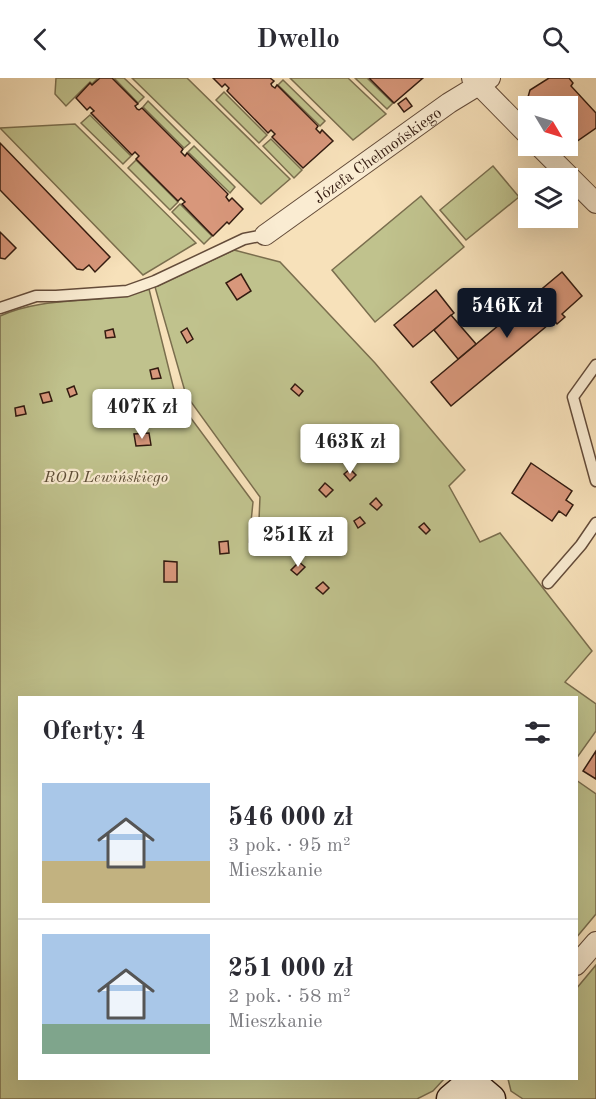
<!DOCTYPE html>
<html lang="pl">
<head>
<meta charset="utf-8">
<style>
  body { margin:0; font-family:"Old Standard TT",serif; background:#f2f2f3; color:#2b2b33; height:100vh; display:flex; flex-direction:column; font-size:22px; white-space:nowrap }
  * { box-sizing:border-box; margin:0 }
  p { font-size:20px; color:#7c7c81 }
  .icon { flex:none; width:33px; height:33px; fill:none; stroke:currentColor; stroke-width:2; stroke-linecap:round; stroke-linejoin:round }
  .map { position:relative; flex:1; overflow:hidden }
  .drawer { position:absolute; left:18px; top:618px; width:560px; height:384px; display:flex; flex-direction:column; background:#fff; border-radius:0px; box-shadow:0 6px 24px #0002 }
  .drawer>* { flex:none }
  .needle { width:39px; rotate:128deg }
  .tools { position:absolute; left:518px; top:18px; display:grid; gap:12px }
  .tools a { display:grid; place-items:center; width:60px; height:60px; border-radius:0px; background:#fff; box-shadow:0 6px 24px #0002; font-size:30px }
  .price { position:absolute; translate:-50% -51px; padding:0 14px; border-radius:6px; background:#fff; color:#222; font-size:20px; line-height:39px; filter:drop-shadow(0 2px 3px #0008) }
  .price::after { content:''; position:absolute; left:50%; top:36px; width:18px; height:14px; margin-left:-9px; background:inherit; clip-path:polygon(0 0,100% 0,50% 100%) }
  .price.selected { background:#111827; color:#fff }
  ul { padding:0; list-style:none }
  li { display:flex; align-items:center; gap:18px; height:150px; padding:0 24px }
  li+li { border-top:2px solid #e1e1e2 }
  li span { display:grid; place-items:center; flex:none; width:168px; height:120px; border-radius:0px; color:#555 }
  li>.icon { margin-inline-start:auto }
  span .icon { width:72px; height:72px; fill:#fffc; stroke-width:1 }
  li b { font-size:26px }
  h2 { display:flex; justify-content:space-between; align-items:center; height:72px; padding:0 24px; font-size:26px }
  header { display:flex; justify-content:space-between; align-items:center; height:78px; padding:0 24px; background:#fff; font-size:27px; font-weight:600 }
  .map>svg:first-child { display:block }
  .green { fill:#c0c28d; stroke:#7a6e4e; stroke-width:1.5 }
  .building { fill:#d8977b; stroke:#331b10; stroke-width:1.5 }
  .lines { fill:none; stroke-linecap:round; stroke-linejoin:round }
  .lane-casing { stroke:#644c3a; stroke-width:13 }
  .street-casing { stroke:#644c3a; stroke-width:22 }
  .secondary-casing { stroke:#331b10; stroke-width:31 }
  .lane { stroke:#faecd2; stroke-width:10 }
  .street { stroke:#faecd2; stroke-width:20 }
  .secondary { stroke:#faecd2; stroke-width:28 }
  .labels { text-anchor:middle; stroke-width:4.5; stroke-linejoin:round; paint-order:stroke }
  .street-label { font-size:16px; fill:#331b10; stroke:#faecd2 }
  .park-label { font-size:16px; font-style:italic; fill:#5d4d36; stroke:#faecd2 }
</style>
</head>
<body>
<header><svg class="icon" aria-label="back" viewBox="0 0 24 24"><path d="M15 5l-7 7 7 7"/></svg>Dwello<svg class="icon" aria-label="search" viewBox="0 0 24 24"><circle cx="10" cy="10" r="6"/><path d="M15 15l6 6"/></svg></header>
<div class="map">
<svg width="596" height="1021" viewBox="0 0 596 1021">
  <rect width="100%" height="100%" fill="#f7e1ba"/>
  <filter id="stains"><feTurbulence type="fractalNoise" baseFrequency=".00333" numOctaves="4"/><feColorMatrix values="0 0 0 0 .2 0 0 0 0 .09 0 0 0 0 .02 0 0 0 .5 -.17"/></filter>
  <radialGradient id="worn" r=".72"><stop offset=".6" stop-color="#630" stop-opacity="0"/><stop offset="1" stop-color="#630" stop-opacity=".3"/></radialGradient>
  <g class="green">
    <polygon points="56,0 98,0 92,6 90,4 66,28 55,16"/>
    <polygon points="114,0 124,0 144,19 138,25"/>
    <polygon points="132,0 187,0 290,101 261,126"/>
    <polygon points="290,0 348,0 386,36 353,62"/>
    <polygon points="355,0 367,0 393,25 387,31"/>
    <polygon points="283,2 325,43 320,48 278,7"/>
    <polygon points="224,14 267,57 259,65 216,22"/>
    <polygon points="148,23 190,65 184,70 143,29"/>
    <polygon points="90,37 131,78 123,86 81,45"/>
    <polygon points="75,46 196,165 143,197 0,50"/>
    <polygon points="271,61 302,92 294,100 263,68"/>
    <polygon points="194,68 235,109 230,115 188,74"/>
    <polygon points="136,82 178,124 170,132 128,90"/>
    <polygon points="493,88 519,119 466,162 440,132"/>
    <polygon points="421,118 464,169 375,244 332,192"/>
    <polygon points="180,126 212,158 204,166 172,134"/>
    <path d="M234,172l46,12 95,101 90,107 -16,16 31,56 20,-9 92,118 -27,31 31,22v27l-20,28v-61h-556v380l424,1 -11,12 -16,8h-417v-783c48,-22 101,-10 149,-27l27,109 77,104 -4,40 9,1 2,-46 -74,-102 -31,-108z"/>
    <polygon points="576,702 596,716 596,836 576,860"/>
    <polygon points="596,887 596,1021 523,1021 511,1013 508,1001 576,1000 576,911"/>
  </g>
  <g class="building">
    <polygon points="100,0 112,0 138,26 135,28 137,31 139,32 142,30 183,71 181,74 185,78 187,75 228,116 226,119 229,123 232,120 243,131 229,146 227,144 213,158 182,126 185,124 181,120 178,123 136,81 139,78 135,74 132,77 91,35 94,33 90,29 87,32 76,20 90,5 92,7"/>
    <polygon points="213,0 270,0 274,3 271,6 272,8 275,10 277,7 318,48 316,51 320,55 322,52 333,63 303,90 272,59 275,56 271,52 268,55 227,13 229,10 225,6 222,9"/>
    <polygon points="369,0 423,0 394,25"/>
    <polygon points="549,0 569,0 573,5 571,8 596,35 596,50 573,66 567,60 567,28 537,28 528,19 530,12"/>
    <polygon points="406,20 412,28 404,34 398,26"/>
    <polygon points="0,65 110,179 95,194 89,187 83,192 77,191 0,112"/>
    <polygon points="0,154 16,170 5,181 0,180"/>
    <polygon points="562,194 582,218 562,236 565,239 557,246 554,242 451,328 431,304"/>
    <polygon points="241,196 251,213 237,222 226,205"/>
    <polygon points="436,212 454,235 413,269 394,247"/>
    <polygon points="451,237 476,266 458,281 434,252"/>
    <polygon points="187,250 193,261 187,265 181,254"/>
    <polygon points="113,251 115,259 106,260 105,253"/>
    <polygon points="158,290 161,300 152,301 150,292"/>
    <polygon points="295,306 303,313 299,318 291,311"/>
    <polygon points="74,308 77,316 70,319 67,311"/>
    <polygon points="49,314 52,323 43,325 40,316"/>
    <polygon points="24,328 26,336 16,338 15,330"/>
    <polygon points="149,355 151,367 136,368 134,356"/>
    <polygon points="324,359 330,365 322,372 316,366"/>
    <polygon points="531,385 572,413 566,422 573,427 566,438 559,433 552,443 512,415"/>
    <polygon points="350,391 356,397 350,403 344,396"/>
    <polygon points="325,405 333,412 326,419 319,412"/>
    <polygon points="376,420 382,427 377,432 370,426"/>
    <polygon points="360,439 365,445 358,450 354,443"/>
    <polygon points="424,445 430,452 426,456 419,449"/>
    <polygon points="228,463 229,475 220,476 219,464"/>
    <polygon points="164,483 177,484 177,504 164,504"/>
    <polygon points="299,484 305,489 297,497 291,492"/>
    <polygon points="323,504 329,510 323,516 316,510"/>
    <polygon points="596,673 596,701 583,693"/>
  </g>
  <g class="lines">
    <g class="lane-casing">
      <g id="lane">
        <polyline points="0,230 36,218 56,218 127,213 155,203 244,161 265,157"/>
        <polyline points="596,287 573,319 596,403"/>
        <polyline points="548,505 581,467 596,445"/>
      </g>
    </g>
    <g class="street-casing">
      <g id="street">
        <polyline points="472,0 528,57"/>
        <polyline points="539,68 596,125"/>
        <path id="s1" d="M265,157l184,-132 41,-25"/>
        <polyline points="576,887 596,864"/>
      </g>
    </g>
    <g class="secondary-casing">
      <polyline id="secondary" points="451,1021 471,1004 491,1021"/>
    </g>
    <use href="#lane" class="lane"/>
    <use href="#street" class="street"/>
    <use href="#secondary" class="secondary"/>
  </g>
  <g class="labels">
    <g class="street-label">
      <text dy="6" stroke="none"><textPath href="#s1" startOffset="138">Józefa Chełmońskiego</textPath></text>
    </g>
    <g class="park-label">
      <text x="106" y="404">ROD Lewińskiego</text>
    </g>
  </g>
  <rect width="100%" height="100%" filter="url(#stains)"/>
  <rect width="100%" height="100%" fill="url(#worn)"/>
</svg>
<div class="tools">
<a><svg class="needle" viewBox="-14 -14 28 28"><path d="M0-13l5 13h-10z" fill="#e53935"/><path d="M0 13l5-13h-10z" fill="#7c7c81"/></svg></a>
<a><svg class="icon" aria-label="layers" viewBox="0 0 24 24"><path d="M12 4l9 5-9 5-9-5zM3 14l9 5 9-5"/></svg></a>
</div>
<b class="price selected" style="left:507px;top:261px">546K zł</b>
<b class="price" style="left:142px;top:362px">407K zł</b>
<b class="price" style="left:350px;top:397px">463K zł</b>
<b class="price" style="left:298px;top:490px">251K zł</b>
<section class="drawer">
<h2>Oferty: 4<svg class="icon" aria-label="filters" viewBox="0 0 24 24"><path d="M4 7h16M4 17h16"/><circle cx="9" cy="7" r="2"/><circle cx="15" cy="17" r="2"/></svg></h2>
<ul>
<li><span style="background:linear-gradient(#a9c7e8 65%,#c2b280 0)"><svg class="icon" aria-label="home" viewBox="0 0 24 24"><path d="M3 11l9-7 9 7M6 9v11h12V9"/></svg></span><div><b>546 000 zł</b><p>3 pok. · 95 m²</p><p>Mieszkanie</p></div></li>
<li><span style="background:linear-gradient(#a9c7e8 75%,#7fa58c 0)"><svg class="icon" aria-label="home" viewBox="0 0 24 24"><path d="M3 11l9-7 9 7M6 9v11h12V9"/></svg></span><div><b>251 000 zł</b><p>2 pok. · 58 m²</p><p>Mieszkanie</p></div></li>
</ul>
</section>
</div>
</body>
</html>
